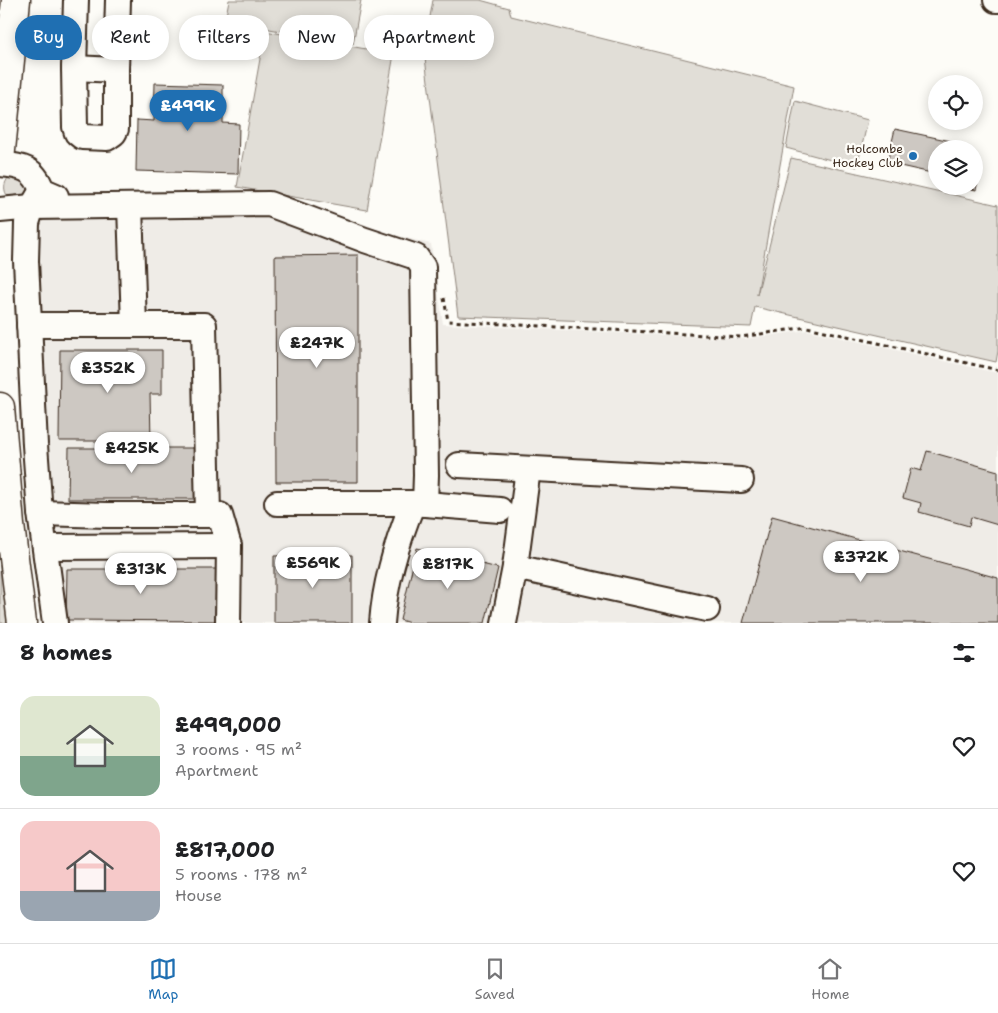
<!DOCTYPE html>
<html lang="en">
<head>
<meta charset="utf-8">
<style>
  body { margin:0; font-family:"Shantell Sans",sans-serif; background:#f6f6f6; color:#202124; height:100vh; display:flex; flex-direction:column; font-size:19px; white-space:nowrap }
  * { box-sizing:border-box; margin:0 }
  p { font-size:16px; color:#757577 }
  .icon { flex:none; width:28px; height:28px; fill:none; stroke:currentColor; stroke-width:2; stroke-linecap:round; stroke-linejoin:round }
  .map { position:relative; height:623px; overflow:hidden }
  .sheet { display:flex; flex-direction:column; background:#fff; flex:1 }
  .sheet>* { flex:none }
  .top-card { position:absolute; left:15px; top:15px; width:500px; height:45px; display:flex; gap:10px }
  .fabs { position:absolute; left:928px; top:75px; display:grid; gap:10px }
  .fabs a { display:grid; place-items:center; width:55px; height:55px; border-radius:50%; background:#fff; box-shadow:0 2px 12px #0003; font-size:25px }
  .price { position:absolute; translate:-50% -42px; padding:0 11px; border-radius:18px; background:#fff; color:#222; font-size:16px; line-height:32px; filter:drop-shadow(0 1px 2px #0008) }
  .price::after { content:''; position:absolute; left:50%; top:30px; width:15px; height:11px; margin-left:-8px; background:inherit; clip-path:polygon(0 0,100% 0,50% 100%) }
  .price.selected { background:#1f6fb2; color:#fff }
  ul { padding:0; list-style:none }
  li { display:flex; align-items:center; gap:15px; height:125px; padding:0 20px }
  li+li { border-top:1px solid #e0e0e0 }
  li span { display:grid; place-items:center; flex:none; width:140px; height:100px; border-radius:15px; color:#555 }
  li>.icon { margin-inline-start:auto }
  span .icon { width:60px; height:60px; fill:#fffc; stroke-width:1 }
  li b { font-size:21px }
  h2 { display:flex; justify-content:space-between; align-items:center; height:60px; padding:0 20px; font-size:21px }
  .pill { padding:0 18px; border-radius:22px; background:#fff; box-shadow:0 2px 12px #0003; font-size:18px; line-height:45px }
  .pill.selected { background:#1f6fb2; color:#fff }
  .dock { display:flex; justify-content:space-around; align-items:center; height:70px; border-top:1px solid #e0e0e0; background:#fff; font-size:14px; color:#757577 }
  .dock a { display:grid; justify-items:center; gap:2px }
  .dock .selected { color:#1f6fb2 }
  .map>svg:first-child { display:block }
  .built { fill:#efece7 }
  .green { fill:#e1ded7; stroke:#8e847a }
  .building { fill:#cdc8c2; stroke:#3b2a1e }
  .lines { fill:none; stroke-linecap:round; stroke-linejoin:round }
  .minor-casing { stroke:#3b2a1e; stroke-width:28 }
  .major-casing { stroke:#3b2a1e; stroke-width:31 }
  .path { stroke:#3b2a1e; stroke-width:3; stroke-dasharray:4 4; stroke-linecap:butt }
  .minor { stroke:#fdfcf7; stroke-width:24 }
  .major { stroke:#fdfcf7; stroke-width:28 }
  .poi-dot { fill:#1f6fb2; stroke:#fdfcf7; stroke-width:2 }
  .labels { text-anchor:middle; stroke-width:4.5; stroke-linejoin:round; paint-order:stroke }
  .poi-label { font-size:12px; fill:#3b2a1e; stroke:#fdfcf7; text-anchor:end }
</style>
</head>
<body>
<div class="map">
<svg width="998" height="623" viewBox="0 0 998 623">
  <rect width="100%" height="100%" fill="#fdfcf7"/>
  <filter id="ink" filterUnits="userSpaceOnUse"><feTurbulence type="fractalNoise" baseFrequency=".02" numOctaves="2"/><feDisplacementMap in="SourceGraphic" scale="10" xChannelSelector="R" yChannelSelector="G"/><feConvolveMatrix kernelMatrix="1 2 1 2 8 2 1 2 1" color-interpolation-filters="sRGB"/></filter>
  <g filter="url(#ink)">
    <polygon class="built" points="20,194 269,204 431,244 443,324 745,339 807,330 998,373 998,623 46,623"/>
    <g class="green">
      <polygon points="229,0 361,0 353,44 225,21"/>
      <polygon points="433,0 480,0 509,8 511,16 794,86 757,295 791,158 998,205 998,351 996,362 755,307 751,327 458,316 424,50"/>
      <polygon points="265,31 394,54 367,210 237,187"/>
      <polygon points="795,101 868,120 857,167 786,148"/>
      <path d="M11,175l17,1 2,21 -19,3c-8,-7 -9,-17 0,-25z"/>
      <polygon points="0,565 9,623 0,623"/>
    </g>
    <g class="building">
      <polygon points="155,83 223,85 223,123 239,124 238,174 136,171 137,120 154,121"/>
      <polygon points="895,129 951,141 949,149 936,149 936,174 887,163"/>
      <polygon points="974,176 979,177 976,190 958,186 974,186"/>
      <polygon points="358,255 358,482 276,482 275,256"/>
      <polygon points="60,350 162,350 162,394 150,394 151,441 59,441"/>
      <polygon points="69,448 195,448 196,499 68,499"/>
      <polygon points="927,451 998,471 998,525 971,517 969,526 919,512 921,503 903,498 911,468 921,471"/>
      <polygon points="772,516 998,578 998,623 743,623"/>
      <polygon points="417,548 498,568 485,623 410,623 400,620"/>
      <polygon points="352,555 352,623 274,623 274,556"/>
      <polygon points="67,569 216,569 215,621 66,620"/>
    </g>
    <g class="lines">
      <g class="minor-casing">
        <g id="minor">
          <polyline points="76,0 74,68 75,127 77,133 82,137 107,138 114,133 116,129 116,70 118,0"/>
          <polyline points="996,0 998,0"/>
          <polyline points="74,68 116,70"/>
          <path d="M0,164c22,2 34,4 42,26l14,6"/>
          <polyline points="130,206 134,325"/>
          <polyline points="0,210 32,207 269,204 365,240 416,257 423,267 426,475 425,504"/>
          <polyline points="29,325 204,325 208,515"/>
          <polyline points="459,465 741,480"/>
          <path d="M277,503h136c-16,39 -28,78 -31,120"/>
          <polyline points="413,503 500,510"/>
          <polyline points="40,513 35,445 26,261 27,223 32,207 42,190"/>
          <polyline points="46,547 229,546"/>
          <polyline points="515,567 707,609"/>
          <polyline points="55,623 40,513 107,515 220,515 229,546 228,623"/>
          <polyline points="504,623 515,567 528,469"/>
        </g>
      </g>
      <g class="major-casing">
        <g id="major">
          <polyline points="0,160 16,0"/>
          <polyline points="0,407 10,525 22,623"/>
        </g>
      </g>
      <polyline class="path" points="444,298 448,321 741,337 807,327 998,370"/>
      <use href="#minor" class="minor"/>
      <use href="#major" class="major"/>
    </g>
  </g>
  <circle class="poi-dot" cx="913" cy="156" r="5"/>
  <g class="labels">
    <g class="poi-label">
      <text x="903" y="153">Holcombe<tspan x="903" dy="14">Hockey Club</tspan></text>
    </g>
  </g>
</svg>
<div class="fabs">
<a><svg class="icon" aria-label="locate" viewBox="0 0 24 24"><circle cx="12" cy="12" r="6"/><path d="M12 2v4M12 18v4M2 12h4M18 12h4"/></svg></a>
<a><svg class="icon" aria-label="layers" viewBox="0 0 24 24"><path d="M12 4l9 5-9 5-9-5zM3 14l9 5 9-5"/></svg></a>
</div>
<b class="price selected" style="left:188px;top:132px">£499K</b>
<b class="price" style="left:317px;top:369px">£247K</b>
<b class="price" style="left:108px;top:394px">£352K</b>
<b class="price" style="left:132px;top:474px">£425K</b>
<b class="price" style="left:861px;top:583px">£372K</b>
<b class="price" style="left:313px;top:589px">£569K</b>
<b class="price" style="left:448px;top:590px">£817K</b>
<b class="price" style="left:141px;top:595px">£313K</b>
<div class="top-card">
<a class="pill selected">Buy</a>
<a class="pill">Rent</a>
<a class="pill">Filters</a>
<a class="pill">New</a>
<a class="pill">Apartment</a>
</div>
</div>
<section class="sheet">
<h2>8 homes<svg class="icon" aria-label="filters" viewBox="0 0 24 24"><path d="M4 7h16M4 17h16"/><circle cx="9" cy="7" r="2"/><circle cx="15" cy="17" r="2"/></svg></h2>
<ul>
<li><span style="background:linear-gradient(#dfe7d0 60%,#7fa58c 0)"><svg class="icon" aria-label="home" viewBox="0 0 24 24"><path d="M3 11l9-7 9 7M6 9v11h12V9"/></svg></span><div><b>£499,000</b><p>3 rooms · 95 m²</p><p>Apartment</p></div><svg class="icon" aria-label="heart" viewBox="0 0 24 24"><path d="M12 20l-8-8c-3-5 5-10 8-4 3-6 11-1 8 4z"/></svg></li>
<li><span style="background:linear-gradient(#f6c9c9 70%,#9aa5b1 0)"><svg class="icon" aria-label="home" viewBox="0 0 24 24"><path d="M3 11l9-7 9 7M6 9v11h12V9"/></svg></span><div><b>£817,000</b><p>5 rooms · 178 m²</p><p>House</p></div><svg class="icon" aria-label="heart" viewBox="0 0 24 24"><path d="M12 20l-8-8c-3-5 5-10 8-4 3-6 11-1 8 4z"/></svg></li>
</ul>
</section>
<nav class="dock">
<a class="selected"><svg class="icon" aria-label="map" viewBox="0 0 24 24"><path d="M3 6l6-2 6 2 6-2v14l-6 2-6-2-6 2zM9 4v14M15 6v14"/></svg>Map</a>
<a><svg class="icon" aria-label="saved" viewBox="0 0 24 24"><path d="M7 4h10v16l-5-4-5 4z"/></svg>Saved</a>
<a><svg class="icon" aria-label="home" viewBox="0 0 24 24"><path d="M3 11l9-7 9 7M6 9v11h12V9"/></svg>Home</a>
</nav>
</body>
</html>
